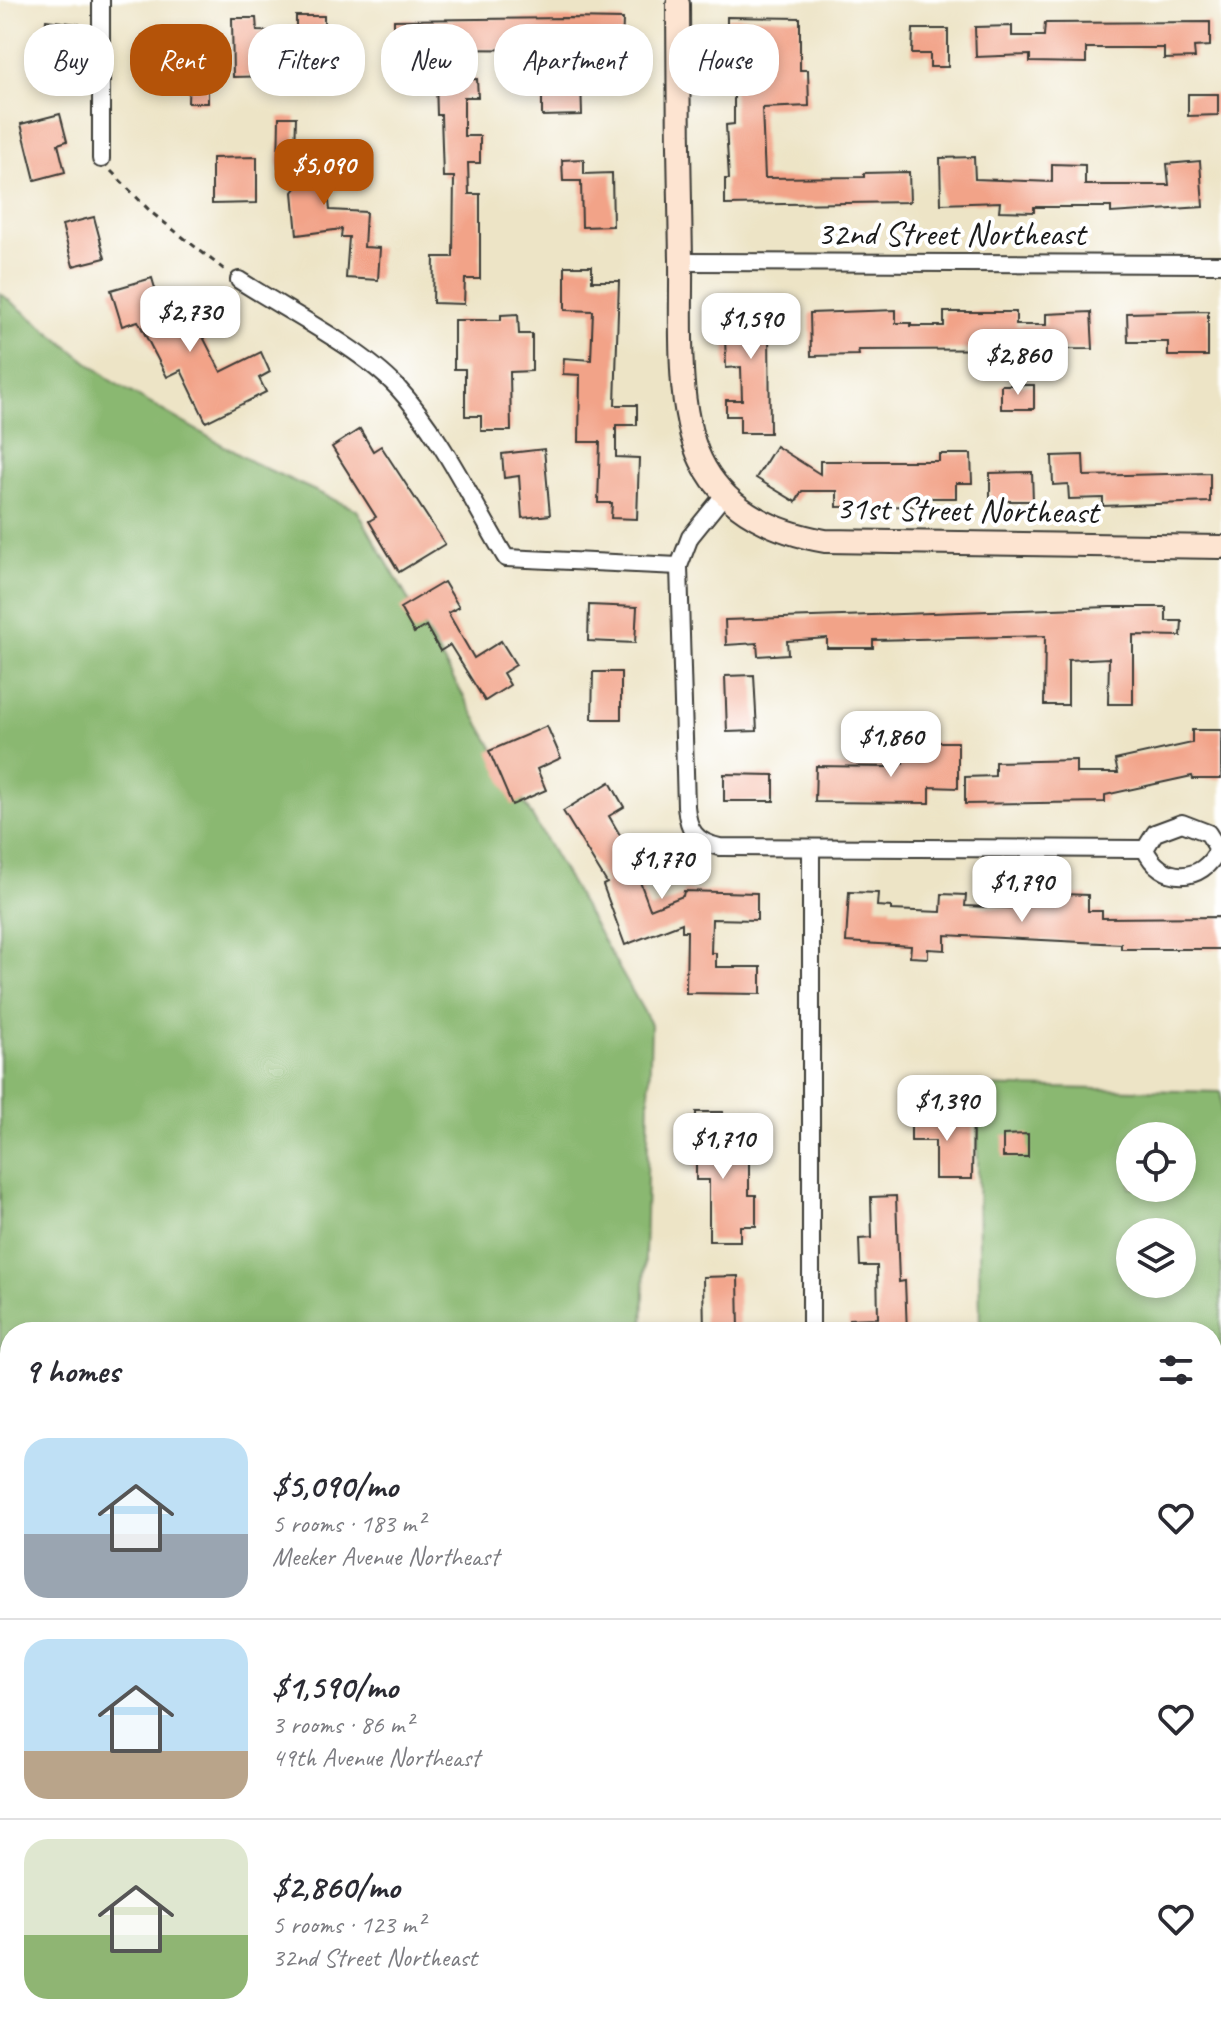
<!DOCTYPE html>
<html lang="en">
<head>
<meta charset="utf-8">
<style>
  body { margin:0; font-family:Caveat,sans-serif; background:#f7f7f7; color:#2b2b33; height:100vh; display:flex; flex-direction:column; font-size:30px; white-space:nowrap }
  * { box-sizing:border-box; margin:0 }
  p { font-size:26px; color:#7c7c81 }
  .icon { flex:none; width:44px; height:44px; fill:none; stroke:currentColor; stroke-width:2; stroke-linecap:round; stroke-linejoin:round }
  .map { position:relative; flex:1; overflow:hidden }
  .drawer { position:absolute; left:0px; top:1322px; width:1222px; height:714px; display:flex; flex-direction:column; background:#fff; border-radius:32px 32px 0 0; box-shadow:0 4px 12px #0003 }
  .drawer>* { flex:none }
  .guide { position:absolute; left:24px; top:24px; width:800px; height:72px; display:flex; gap:16px }
  .controls { position:absolute; left:1116px; top:1122px; display:grid; gap:16px }
  .controls a { display:grid; place-items:center; width:80px; height:80px; border-radius:50%; background:#fff; box-shadow:0 4px 12px #0003; font-size:40px }
  .price { position:absolute; translate:-50% -68px; padding:0 18px; border-radius:16px; background:#fff; color:#222; font-size:26px; line-height:52px; filter:drop-shadow(0 2px 4px #0008) }
  .price::after { content:''; position:absolute; left:50%; top:48px; width:24px; height:18px; margin-left:-12px; background:inherit; clip-path:polygon(0 0,100% 0,50% 100%) }
  .price.on { background:#b45309; color:#fff }
  ul { padding:0; list-style:none }
  li { display:flex; align-items:center; gap:24px; height:200px; padding:0 24px }
  li+li { border-top:2px solid #e1e1e2 }
  li span { display:grid; place-items:center; flex:none; width:224px; height:160px; border-radius:24px; color:#555 }
  li>.icon { margin-inline-start:auto }
  span .icon { width:96px; height:96px; fill:#fffc; stroke-width:1 }
  li b { font-size:34px }
  h2 { display:flex; justify-content:space-between; align-items:center; height:96px; padding:0 24px; font-size:34px }
  .chip { padding:0 28px; border-radius:32px; background:#fff; box-shadow:0 4px 12px #0003; font-size:28px; line-height:72px }
  .chip.on { background:#b45309; color:#fff }
  .map>svg:first-child { display:block }
  .forest { fill:#8ab871; stroke:#536a46; stroke-width:2; fill-rule:evenodd }
  .building { fill:#f2a388 }
  .lines { fill:none; stroke-linecap:round; stroke-linejoin:round }
  .lane-casing { stroke:#3b3a36; stroke-width:12 }
  .street-casing { stroke:#3b3a36; stroke-width:20 }
  .secondary-casing { stroke:#3b3a36; stroke-width:26 }
  .path { stroke:#3b3a36; stroke-width:3; stroke-dasharray:6 6; stroke-linecap:butt }
  .lane { stroke:#fff; stroke-width:8 }
  .street { stroke:#fff; stroke-width:16 }
  .secondary { stroke:#fde4d1; stroke-width:22 }
  .labels { text-anchor:middle; stroke-width:8; stroke-linejoin:round; paint-order:stroke }
  .street-label { font-size:34px; fill:#1c1c1c; stroke:#fff }
</style>
</head>
<body>
<div class="map">
<svg width="1221" height="2035" viewBox="0 0 1221 2035">
  <rect width="100%" height="100%" fill="#fff"/>
  <filter id="ink" filterUnits="userSpaceOnUse"><feTurbulence type="fractalNoise" baseFrequency=".0125" numOctaves="2"/><feDisplacementMap in="SourceGraphic" scale="16" xChannelSelector="R" yChannelSelector="G"/><feConvolveMatrix kernelMatrix="1 2 1 2 8 2 1 2 1" color-interpolation-filters="sRGB"/></filter>
  <filter id="wash" filterUnits="userSpaceOnUse"><feTurbulence type="fractalNoise" baseFrequency=".006" numOctaves="4" result="noise"/><feDisplacementMap in="SourceGraphic" scale="32" xChannelSelector="R" yChannelSelector="G"/><feGaussianBlur stdDeviation="1.8" result="paint"/><feColorMatrix in="noise" values="0 0 0 0 0 0 0 0 0 0 0 0 0 0 0 0 0 1.4 0 .05"/><feComposite in="paint" operator="in"/></filter>
  <g filter="url(#wash)">
    <rect width="100%" height="100%" fill="#ede4c6"/>
    <g class="forest">
      <polygon points="0,293 113,382 254,463 357,510 651,1024 643,1332 10,1332 10,1821 0,1821"/>
      <path d="M977,1086l244,6v943h-1153v-9h1144v-694h-232zM1130,1136h52v52h-52zM1130,1232h52v52h-52z"/>
    </g>
    <g id="blocks">
      <g class="building">
        <polygon points="296,16 324,16 324,48 269,48 270,76 233,77 232,18 256,18 257,31 296,32"/>
        <polygon points="727,17 800,18 800,70 808,70 809,106 762,108 765,178 864,177 864,173 909,172 910,202 725,205 725,179 729,179 726,125 734,124 734,52 727,52"/>
        <polygon points="569,18 623,19 622,50 394,49 394,20"/>
        <polygon points="46,20 79,24 73,80 40,76"/>
        <polygon points="1210,22 1210,46 1194,47 1195,58 1164,59 1164,48 1086,48 1086,63 1030,62 1030,55 976,57 975,27 1012,26 1012,36 1044,36 1045,23"/>
        <polygon points="913,29 948,29 948,67 930,67 930,54 912,54"/>
        <polygon points="169,33 194,35 193,64 168,63"/>
        <polygon points="189,74 208,74 208,103 188,103"/>
        <polygon points="581,78 582,115 542,116 542,79"/>
        <polygon points="477,79 478,97 464,97 464,136 480,136 480,163 468,163 469,194 480,194 480,279 465,279 464,304 433,303 434,257 453,257 454,177 443,177 441,115 437,115 436,80"/>
        <polygon points="1188,94 1218,94 1218,115 1188,116"/>
        <polygon points="60,114 67,141 58,144 65,172 35,180 21,124"/>
        <polygon points="279,117 296,117 295,152 326,174 330,210 366,212 364,247 380,248 378,280 346,278 349,237 341,237 342,229 297,235 293,192 300,183 278,167"/>
        <polygon points="257,157 257,203 212,204 212,158"/>
        <polygon points="974,157 975,179 1052,182 1052,164 1085,165 1085,185 1169,185 1167,164 1200,161 1203,207 1111,213 1111,207 1034,207 1034,212 999,211 1000,202 941,204 940,158"/>
        <polygon points="584,159 584,174 612,173 613,226 582,227 581,181 563,181 562,160"/>
        <polygon points="94,217 105,258 73,266 62,225"/>
        <polygon points="565,266 592,266 592,281 619,281 615,405 637,405 637,425 616,425 616,457 639,458 637,519 611,518 612,503 598,503 600,442 579,442 580,375 563,374 564,358 591,360 593,311 565,310"/>
        <polygon points="152,278 167,330 181,323 188,335 199,329 221,372 261,352 270,372 259,378 266,392 206,422 181,370 167,377 138,321 122,326 111,290"/>
        <polygon points="724,303 777,303 777,331 769,330 770,433 740,433 740,416 726,416 726,400 742,400 741,367 726,368"/>
        <polygon points="896,310 896,323 911,323 911,326 944,326 944,312 1016,312 1016,325 1046,325 1046,314 1091,312 1093,349 858,350 859,355 811,356 810,313"/>
        <polygon points="1208,311 1208,356 1168,356 1168,342 1128,342 1127,313"/>
        <polygon points="518,314 519,334 532,334 532,371 510,372 511,431 481,431 481,416 465,416 465,369 454,369 454,320 501,320 501,315"/>
        <rect x="1001" y="385" width="33" height="24"/>
        <polygon points="360,429 373,451 381,446 445,544 399,572 369,521 376,517 332,447"/>
        <polygon points="776,446 820,474 820,461 939,461 939,454 971,454 972,483 956,483 956,498 922,498 922,506 837,507 837,491 802,491 796,502 756,478"/>
        <polygon points="544,449 550,515 522,518 519,476 504,478 502,454"/>
        <polygon points="1083,455 1084,476 1210,473 1210,502 1103,506 1103,498 1069,499 1068,484 1053,485 1052,456"/>
        <polygon points="1032,472 1033,501 990,501 990,473"/>
        <polygon points="444,582 459,607 448,613 474,658 501,641 516,665 503,673 510,685 485,701 450,645 440,651 426,626 414,633 400,608"/>
        <polygon points="589,605 637,607 635,643 588,641"/>
        <polygon points="1110,607 1166,607 1166,621 1182,621 1181,636 1133,635 1133,704 1108,704 1109,658 1068,660 1068,705 1044,705 1045,636 873,640 873,648 827,648 827,638 787,641 788,654 758,656 757,643 726,645 725,620"/>
        <polygon points="593,672 621,672 621,719 592,719"/>
        <polygon points="754,675 757,731 727,732 725,676"/>
        <polygon points="547,726 561,758 537,769 546,790 512,805 489,751"/>
        <polygon points="1192,730 1221,730 1221,779 1193,779 1192,776 1105,795 1105,802 965,804 965,777 995,776 995,762 1076,760 1076,773 1118,773 1115,760 1192,743"/>
        <polygon points="931,742 958,742 958,788 930,787 930,803 815,802 816,766 888,767 888,763 903,763 903,757 931,757"/>
        <polygon points="724,774 774,775 774,801 724,801"/>
        <polygon points="610,782 624,807 609,816 628,849 650,909 683,896 684,891 757,893 757,920 712,919 711,953 716,953 716,967 761,967 761,994 686,993 687,931 682,931 682,923 625,945 603,885 607,883 563,811"/>
        <polygon points="849,892 878,893 877,906 891,907 891,910 941,912 942,894 966,895 965,906 1010,908 1011,892 1088,895 1088,911 1102,911 1102,918 1221,917 1221,949 1121,949 1121,944 945,935 945,950 928,949 928,958 910,957 911,946 846,942"/>
        <polygon points="696,1112 723,1112 722,1153 749,1153 749,1195 756,1195 756,1226 740,1226 740,1241 709,1241 709,1180 696,1180"/>
        <polygon points="911,1115 973,1116 972,1179 935,1179 935,1141 911,1141"/>
        <polygon points="1028,1134 1028,1157 1003,1157 1003,1135"/>
        <polygon points="896,1196 899,1282 905,1281 907,1332 849,1332 849,1319 878,1318 877,1266 860,1266 859,1239 872,1238 871,1197"/>
        <polygon points="738,1276 739,1332 704,1332 703,1277"/>
      </g>
    </g>
  </g>
  <g filter="url(#ink)">
    <use href="#blocks" fill-opacity="0" stroke="#3b3a36" stroke-width="2"/>
    <g class="lines">
      <g class="lane-casing">
        <polyline id="lane" points="0,1884 10,1887"/>
      </g>
      <g class="street-casing">
        <g id="street">
          <polyline points="101,0 101,159"/>
          <polyline points="681,262 1221,264"/>
          <path d="M239,280c48,31 120,67 158,107 43,46 76,116 109,171l173,8"/>
          <path d="M724,495l-34,42 -11,29 7,240c2,24 9,36 34,41l425,2"/>
          <path d="M1182,823l26,10 10,16c-15,35 -58,35 -73,0l10,-16z"/>
          <polyline points="811,849 811,1332"/>
        </g>
      </g>
      <g class="secondary-casing">
        <path id="secondary" d="M678,4c0,85 1,170 3,255 1,61 -7,156 24,209 26,45 71,64 120,73l396,6"/>
      </g>
      <polyline class="path" points="111,171 152,213 226,271"/>
      <use href="#lane" class="lane"/>
      <use href="#street" class="street"/>
      <use href="#secondary" class="secondary"/>
    </g>
  </g>
  <g class="labels">
    <g class="street-label">
      <text x="951" y="245">32nd Street Northeast</text>
      <text transform="translate(967 509) rotate(1)" y="12">31st Street Northeast</text>
    </g>
  </g>
</svg>
<div class="controls">
<a><svg class="icon" aria-label="locate" viewBox="0 0 24 24"><circle cx="12" cy="12" r="6"/><path d="M12 2v4M12 18v4M2 12h4M18 12h4"/></svg></a>
<a><svg class="icon" aria-label="layers" viewBox="0 0 24 24"><path d="M12 4l9 5-9 5-9-5zM3 14l9 5 9-5"/></svg></a>
</div>
<b class="price on" style="left:324px;top:207px">$5,090</b>
<b class="price" style="left:190px;top:354px">$2,730</b>
<b class="price" style="left:751px;top:361px">$1,590</b>
<b class="price" style="left:1018px;top:397px">$2,860</b>
<b class="price" style="left:891px;top:779px">$1,860</b>
<b class="price" style="left:662px;top:901px">$1,770</b>
<b class="price" style="left:1022px;top:924px">$1,790</b>
<b class="price" style="left:947px;top:1143px">$1,390</b>
<b class="price" style="left:723px;top:1181px">$1,710</b>
<div class="guide">
<a class="chip">Buy</a>
<a class="chip on">Rent</a>
<a class="chip">Filters</a>
<a class="chip">New</a>
<a class="chip">Apartment</a>
<a class="chip">House</a>
</div>
<section class="drawer">
<h2>9 homes<svg class="icon" aria-label="filters" viewBox="0 0 24 24"><path d="M4 7h16M4 17h16"/><circle cx="9" cy="7" r="2"/><circle cx="15" cy="17" r="2"/></svg></h2>
<ul>
<li><span style="background:linear-gradient(#bfe0f5 60%,#9aa5b1 0)"><svg class="icon" aria-label="home" viewBox="0 0 24 24"><path d="M3 11l9-7 9 7M6 9v11h12V9"/></svg></span><div><b>$5,090/mo</b><p>5 rooms · 183 m²</p><p>Meeker Avenue Northeast</p></div><svg class="icon" aria-label="heart" viewBox="0 0 24 24"><path d="M12 20l-8-8c-3-5 5-10 8-4 3-6 11-1 8 4z"/></svg></li>
<li><span style="background:linear-gradient(#bfe0f5 70%,#b9a48a 0)"><svg class="icon" aria-label="home" viewBox="0 0 24 24"><path d="M3 11l9-7 9 7M6 9v11h12V9"/></svg></span><div><b>$1,590/mo</b><p>3 rooms · 86 m²</p><p>49th Avenue Northeast</p></div><svg class="icon" aria-label="heart" viewBox="0 0 24 24"><path d="M12 20l-8-8c-3-5 5-10 8-4 3-6 11-1 8 4z"/></svg></li>
<li><span style="background:linear-gradient(#dfe7d0 60%,#8fb573 0)"><svg class="icon" aria-label="home" viewBox="0 0 24 24"><path d="M3 11l9-7 9 7M6 9v11h12V9"/></svg></span><div><b>$2,860/mo</b><p>5 rooms · 123 m²</p><p>32nd Street Northeast</p></div><svg class="icon" aria-label="heart" viewBox="0 0 24 24"><path d="M12 20l-8-8c-3-5 5-10 8-4 3-6 11-1 8 4z"/></svg></li>
</ul>
</section>
</div>
</body>
</html>
